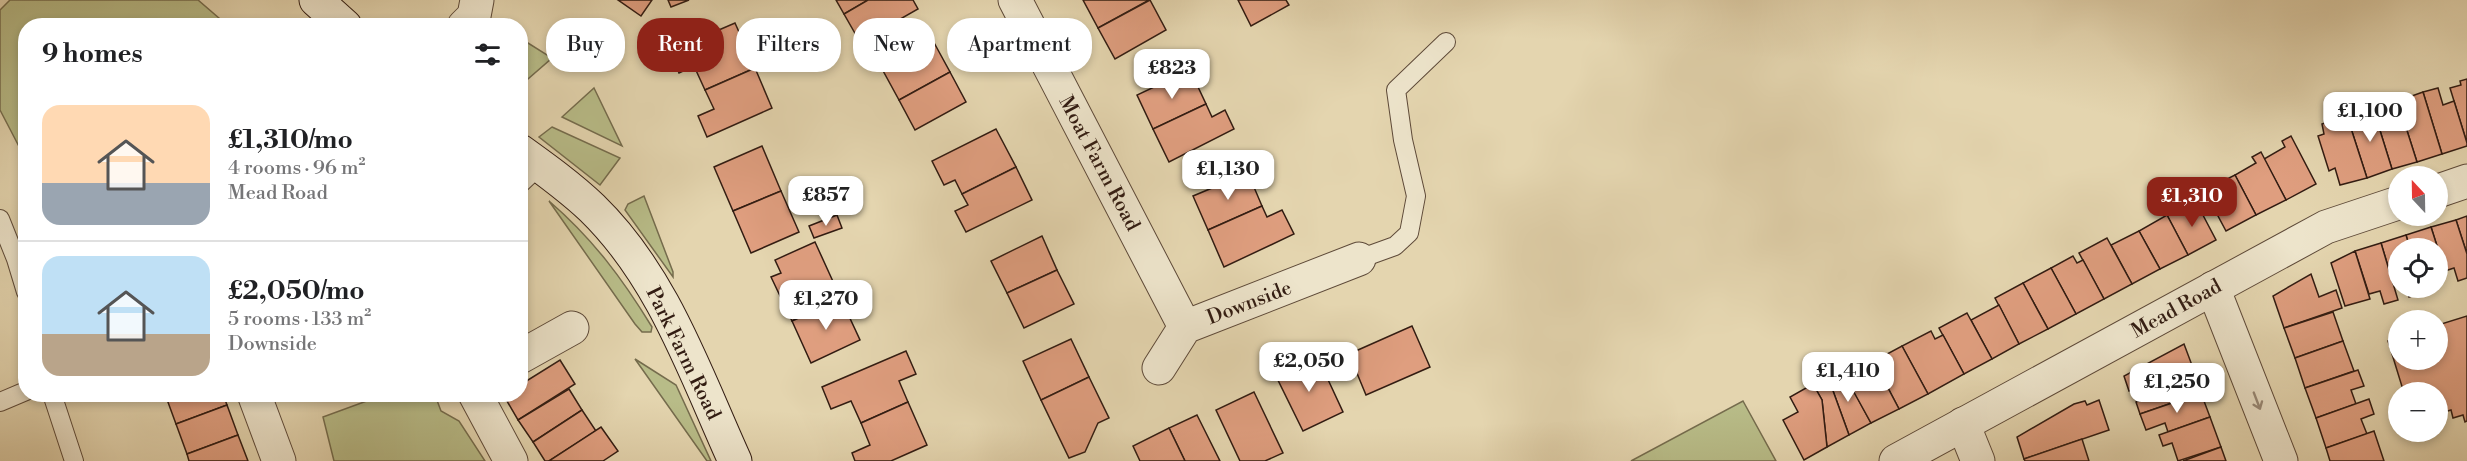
<!DOCTYPE html>
<html lang="en">
<head>
<meta charset="utf-8">
<style>
  body { margin:0; font-family:"Libre Bodoni",serif; background:#f2f2f2; color:#202124; height:100vh; display:flex; flex-direction:column; font-size:22px; white-space:nowrap }
  * { box-sizing:border-box; margin:0 }
  p { font-size:20px; color:#757577 }
  .icon { flex:none; width:33px; height:33px; fill:none; stroke:currentColor; stroke-width:2; stroke-linecap:round; stroke-linejoin:round }
  .map { position:relative; flex:1; overflow:hidden }
  .panel { position:absolute; left:18px; top:18px; width:510px; height:384px; display:flex; flex-direction:column; background:#fff; border-radius:24px; box-shadow:0 3px 9px #0003 }
  .panel>* { flex:none }
  .guide { position:absolute; left:546px; top:18px; width:570px; height:54px; display:flex; gap:12px }
  .needle { width:39px; rotate:338deg }
  .tools { position:absolute; left:2388px; top:166px; display:grid; gap:12px }
  .tools a { display:grid; place-items:center; width:60px; height:60px; border-radius:50%; background:#fff; box-shadow:0 3px 9px #0003; font-size:30px }
  .price { position:absolute; translate:-50% -51px; padding:0 14px; border-radius:12px; background:#fff; color:#222; font-size:20px; line-height:39px; filter:drop-shadow(0 2px 3px #0008) }
  .price::after { content:''; position:absolute; left:50%; top:36px; width:18px; height:14px; margin-left:-9px; background:inherit; clip-path:polygon(0 0,100% 0,50% 100%) }
  .price.current { background:#8f2418; color:#fff }
  ul { padding:0; list-style:none }
  li { display:flex; align-items:center; gap:18px; height:150px; padding:0 24px }
  li+li { border-top:2px solid #e0e0e0 }
  li span { display:grid; place-items:center; flex:none; width:168px; height:120px; border-radius:18px; color:#555 }
  li>.icon { margin-inline-start:auto }
  span .icon { width:72px; height:72px; fill:#fffc; stroke-width:1 }
  li b { font-size:26px }
  h2 { display:flex; justify-content:space-between; align-items:center; height:72px; padding:0 24px; font-size:26px }
  .pill { padding:0 21px; border-radius:24px; background:#fff; box-shadow:0 3px 9px #0003; font-size:21px; line-height:54px }
  .pill.current { background:#8f2418; color:#fff }
  .map>svg:first-child { display:block }
  .green { fill:#b8bc88; stroke:#756c4d; stroke-width:1.5 }
  .building { fill:#df9e7f; stroke:#321c12; stroke-width:1.5 }
  .lines { fill:none; stroke-linecap:round; stroke-linejoin:round }
  .lane-casing { stroke:#5e4a39; stroke-width:20 }
  .street-casing { stroke:#5e4a39; stroke-width:35 }
  .secondary-casing { stroke:#321c12; stroke-width:35 }
  .lane { stroke:#ede4cb; stroke-width:18 }
  .street { stroke:#ede4cb; stroke-width:33 }
  .secondary { stroke:#ede4cb; stroke-width:33 }
  .oneway { stroke:#998a78 }
  .labels { text-anchor:middle; stroke-width:6; stroke-linejoin:round; paint-order:stroke }
  .street-label { font-size:20px; fill:#321c12; stroke:#ede4cb }
</style>
</head>
<body>
<div class="map">
<svg width="2467" height="461" viewBox="0 0 2467 461">
  <rect width="100%" height="100%" fill="#e4d5af"/>
  <filter id="stains"><feTurbulence type="fractalNoise" baseFrequency=".00333" numOctaves="4"/><feColorMatrix values="0 0 0 0 .2 0 0 0 0 .09 0 0 0 0 .02 0 0 0 .5 -.17"/></filter>
  <radialGradient id="worn" r=".72"><stop offset=".6" stop-color="#630" stop-opacity="0"/><stop offset="1" stop-color="#630" stop-opacity=".3"/></radialGradient>
  <g class="green">
    <polygon points="10,0 198,0 227,25 26,26 25,158 0,110 0,10"/>
    <polygon points="520,38 552,58 521,85 520,85"/>
    <polygon points="594,88 622,146 562,117"/>
    <polygon points="552,127 620,158 600,185 539,137"/>
    <polygon points="644,196 673,272 673,277 625,210 628,204"/>
    <path d="M549,201c44,38 73,77 103,126l-1,5h-9l-7,-8z"/>
    <polygon points="635,359 676,385 711,461 707,461"/>
    <polygon points="383,395 435,395 441,411 459,421 485,461 334,461 323,417"/>
    <polygon points="1743,401 1776,461 1631,461"/>
  </g>
  <g class="building">
    <polygon points="618,0 652,0 641,16"/>
    <polygon points="668,0 689,0 671,7"/>
    <polygon points="836,0 868,0 844,14"/>
    <polygon points="868,0 913,0 918,9 860,42 844,14"/>
    <polygon points="1083,0 1149,0 1098,28"/>
    <polygon points="1150,0 1166,30 1115,59 1098,28"/>
    <polygon points="1238,0 1286,0 1289,5 1251,26"/>
    <polygon points="735,23 755,68 705,90 694,66 679,73 670,51"/>
    <polygon points="932,39 950,72 899,100 881,67"/>
    <polygon points="755,68 772,108 707,137 698,116 714,109 705,90"/>
    <polygon points="1190,70 1206,104 1153,129 1137,95"/>
    <polygon points="950,72 966,102 915,130 899,100"/>
    <polygon points="2467,79 2467,143 2450,88 2461,85 2460,81"/>
    <polygon points="2438,88 2443,105 2454,101 2467,143 2467,146 2442,154 2423,92"/>
    <polygon points="2423,92 2442,154 2417,162 2403,118 2414,114 2409,97"/>
    <polygon points="1206,104 1212,117 1225,110 1234,129 1169,162 1153,129"/>
    <polygon points="2388,104 2394,120 2403,118 2417,162 2392,169 2373,108"/>
    <polygon points="2373,108 2392,169 2367,178 2347,116"/>
    <polygon points="2347,116 2367,178 2340,185 2335,168 2329,171 2318,136 2324,134 2322,124"/>
    <polygon points="996,129 1016,167 962,194 955,180 944,185 932,161"/>
    <polygon points="2291,136 2316,184 2286,200 2264,159 2285,147 2282,141"/>
    <polygon points="762,146 781,191 733,211 714,167"/>
    <polygon points="2261,152 2286,200 2256,215 2235,175 2256,163 2252,157"/>
    <polygon points="1016,167 1032,200 966,232 955,211 968,205 962,194"/>
    <polygon points="1248,173 1262,206 1208,230 1193,196"/>
    <polygon points="2235,175 2256,215 2226,231 2201,184 2209,180 2213,186"/>
    <polygon points="781,191 799,232 751,253 733,211"/>
    <polygon points="2195,200 2216,240 2188,255 2167,215"/>
    <polygon points="1262,206 1267,217 1282,210 1294,234 1224,267 1208,230"/>
    <polygon points="837,215 842,228 814,238 809,226"/>
    <polygon points="2167,215 2188,255 2160,269 2139,231"/>
    <polygon points="2467,216 2467,254 2456,220"/>
    <polygon points="2456,220 2467,254 2467,278 2458,281 2454,268 2445,271 2431,227"/>
    <polygon points="2431,227 2445,271 2438,273 2438,249 2410,249 2406,235"/>
    <polygon points="2139,231 2160,269 2132,284 2111,245"/>
    <polygon points="2406,235 2410,249 2398,249 2398,285 2394,286 2381,243"/>
    <polygon points="1042,236 1057,270 1007,293 991,261"/>
    <polygon points="2107,238 2132,284 2104,299 2079,253"/>
    <polygon points="815,242 841,299 792,321 771,277 781,273 775,260"/>
    <polygon points="2381,243 2398,300 2384,304 2380,291 2369,294 2355,251"/>
    <polygon points="2355,251 2370,299 2345,306 2331,263"/>
    <polygon points="2073,256 2077,263 2083,260 2104,299 2076,314 2051,268"/>
    <polygon points="2051,268 2076,314 2048,329 2023,283"/>
    <polygon points="1057,270 1074,304 1024,328 1007,293"/>
    <polygon points="2311,274 2319,297 2336,290 2342,308 2284,328 2273,296"/>
    <polygon points="2023,283 2048,329 2019,344 1995,298"/>
    <polygon points="2406,288 2422,288 2424,292 2409,297"/>
    <polygon points="841,299 860,340 811,363 792,321"/>
    <polygon points="1999,305 2019,344 1992,359 1971,320"/>
    <polygon points="2333,312 2343,341 2295,358 2284,328"/>
    <polygon points="1967,313 1992,359 1964,374 1939,328"/>
    <polygon points="2467,316 2467,421 2465,422 2463,415 2453,418 2451,410 2438,414 2438,393 2404,393 2388,341 2398,337 2398,360 2438,360 2438,325"/>
    <polygon points="1412,326 1430,367 1366,395 1349,354"/>
    <polygon points="1931,331 1935,339 1943,335 1964,374 1928,394 1902,346"/>
    <polygon points="1071,339 1089,377 1041,400 1023,361"/>
    <polygon points="2343,341 2354,371 2305,388 2295,358"/>
    <polygon points="2184,344 2193,368 2129,391 2124,376"/>
    <polygon points="1902,346 1928,394 1899,409 1874,361"/>
    <polygon points="906,351 916,374 899,381 908,402 861,423 851,401 831,409 822,387"/>
    <polygon points="1318,358 1343,412 1303,431 1273,370 1292,361 1295,369"/>
    <polygon points="560,360 575,384 518,420 504,396 520,394 520,385"/>
    <polygon points="2193,368 2201,393 2140,414 2136,402 2155,395 2150,383"/>
    <polygon points="1842,369 1871,423 1849,435 1828,377"/>
    <polygon points="1878,369 1899,409 1871,423 1850,385"/>
    <polygon points="2358,370 2364,386 2351,390 2356,404 2316,418 2305,388"/>
    <polygon points="1089,377 1109,418 1098,423 1085,452 1069,458 1041,400"/>
    <polygon points="1828,377 1849,435 1827,447 1822,400 1813,384"/>
    <polygon points="1813,384 1822,400 1827,447 1804,460 1783,420 1798,412 1790,397"/>
    <polygon points="569,389 582,410 533,442 518,420"/>
    <polygon points="1254,392 1283,453 1265,461 1240,461 1216,410"/>
    <polygon points="2201,393 2210,417 2168,432 2165,423 2146,430 2140,414"/>
    <polygon points="165,394 223,394 227,405 176,424"/>
    <polygon points="2369,399 2374,414 2361,419 2367,434 2326,448 2316,418"/>
    <polygon points="2099,400 2109,430 2024,459 2017,437 2074,404 2085,401 2087,405"/>
    <polygon points="908,402 927,445 891,461 855,461 852,453 870,445 861,423"/>
    <polygon points="227,405 238,435 187,454 176,424"/>
    <polygon points="582,410 596,431 549,461 545,461 533,442"/>
    <polygon points="1197,415 1220,461 1185,461 1169,428"/>
    <polygon points="2210,417 2221,447 2178,461 2172,443 2163,446 2159,435"/>
    <polygon points="601,427 618,451 603,461 549,461"/>
    <polygon points="1169,428 1185,461 1140,461 1133,446"/>
    <polygon points="2374,431 2384,461 2330,461 2326,448"/>
    <polygon points="238,435 248,461 189,461 187,454"/>
    <polygon points="2082,439 2089,461 2025,461 2024,459"/>
    <polygon points="2221,447 2226,461 2183,461"/>
  </g>
  <g class="lines">
    <g class="lane-casing">
      <g id="lane">
        <polyline points="520,184 540,165"/>
        <polyline points="0,219 16,259 26,292"/>
        <polyline points="1359,259 1395,246 1409,233 1416,196 1403,140 1396,90 1446,42"/>
        <polyline points="52,394 74,461"/>
        <polyline points="0,402 26,391"/>
      </g>
    </g>
    <g class="street-casing">
      <g id="street">
        <polyline points="1015,0 1185,327"/>
        <polyline points="464,26 474,16 477,0"/>
        <polyline points="2438,191 2467,181"/>
        <polyline points="2213,288 2281,461"/>
        <polyline points="520,357 572,328"/>
        <polyline points="1159,368 1185,327 1359,259"/>
        <polyline points="254,394 279,461"/>
        <polyline points="475,394 511,461"/>
        <polyline points="1963,424 1978,461"/>
        <polyline points="1896,461 2326,227 2398,203"/>
      </g>
    </g>
    <g class="secondary-casing">
      <g id="secondary">
        <polyline points="316,0 345,26"/>
        <path d="M520,151c25,18 50,36 72,57 71,69 103,165 143,253"/>
      </g>
    </g>
    <use href="#lane" class="lane"/>
    <use href="#street" class="street"/>
    <use href="#secondary" class="secondary"/>
  </g>
  <defs><path id="oneway-shaft" d="M-6 0H5M1.5-3L5.5 0L1.5 3" fill="none" stroke-width="1.6" stroke-linecap="round" stroke-linejoin="round" transform="scale(1.5)"/></defs>
  <use class="oneway" href="#oneway-shaft" transform="translate(2257 401) rotate(69)"/>
  <g class="labels">
    <g class="street-label">
      <text transform="translate(1100 163) rotate(62)" y="7">Moat Farm Road</text>
      <text transform="translate(1249 302) rotate(-21)" y="7">Downside</text>
      <text transform="translate(2176 308) rotate(-29)" y="7">Mead Road</text>
      <text transform="translate(684 353) rotate(64)" y="7">Park Farm Road</text>
    </g>
  </g>
  <rect width="100%" height="100%" filter="url(#stains)"/>
  <rect width="100%" height="100%" fill="url(#worn)"/>
</svg>
<div class="tools">
<a><svg class="needle" viewBox="-14 -14 28 28"><path d="M0-13l5 13h-10z" fill="#e53935"/><path d="M0 13l5-13h-10z" fill="#757577"/></svg></a>
<a><svg class="icon" aria-label="locate" viewBox="0 0 24 24"><circle cx="12" cy="12" r="6"/><path d="M12 2v4M12 18v4M2 12h4M18 12h4"/></svg></a>
<a>+</a>
<a>−</a>
</div>
<b class="price" style="left:1172px;top:100px">£823</b>
<b class="price" style="left:2370px;top:143px">£1,100</b>
<b class="price" style="left:1228px;top:201px">£1,130</b>
<b class="price" style="left:826px;top:227px">£857</b>
<b class="price current" style="left:2192px;top:228px">£1,310</b>
<b class="price" style="left:826px;top:331px">£1,270</b>
<b class="price" style="left:1309px;top:393px">£2,050</b>
<b class="price" style="left:1848px;top:403px">£1,410</b>
<b class="price" style="left:2177px;top:414px">£1,250</b>
<div class="guide">
<a class="pill">Buy</a>
<a class="pill current">Rent</a>
<a class="pill">Filters</a>
<a class="pill">New</a>
<a class="pill">Apartment</a>
</div>
<section class="panel">
<h2>9 homes<svg class="icon" aria-label="filters" viewBox="0 0 24 24"><path d="M4 7h16M4 17h16"/><circle cx="9" cy="7" r="2"/><circle cx="15" cy="17" r="2"/></svg></h2>
<ul>
<li><span style="background:linear-gradient(#ffd9b3 65%,#9aa5b1 0)"><svg class="icon" aria-label="home" viewBox="0 0 24 24"><path d="M3 11l9-7 9 7M6 9v11h12V9"/></svg></span><div><b>£1,310/mo</b><p>4 rooms · 96 m²</p><p>Mead Road</p></div></li>
<li><span style="background:linear-gradient(#bfe0f5 65%,#b9a48a 0)"><svg class="icon" aria-label="home" viewBox="0 0 24 24"><path d="M3 11l9-7 9 7M6 9v11h12V9"/></svg></span><div><b>£2,050/mo</b><p>5 rooms · 133 m²</p><p>Downside</p></div></li>
</ul>
</section>
</div>
</body>
</html>
